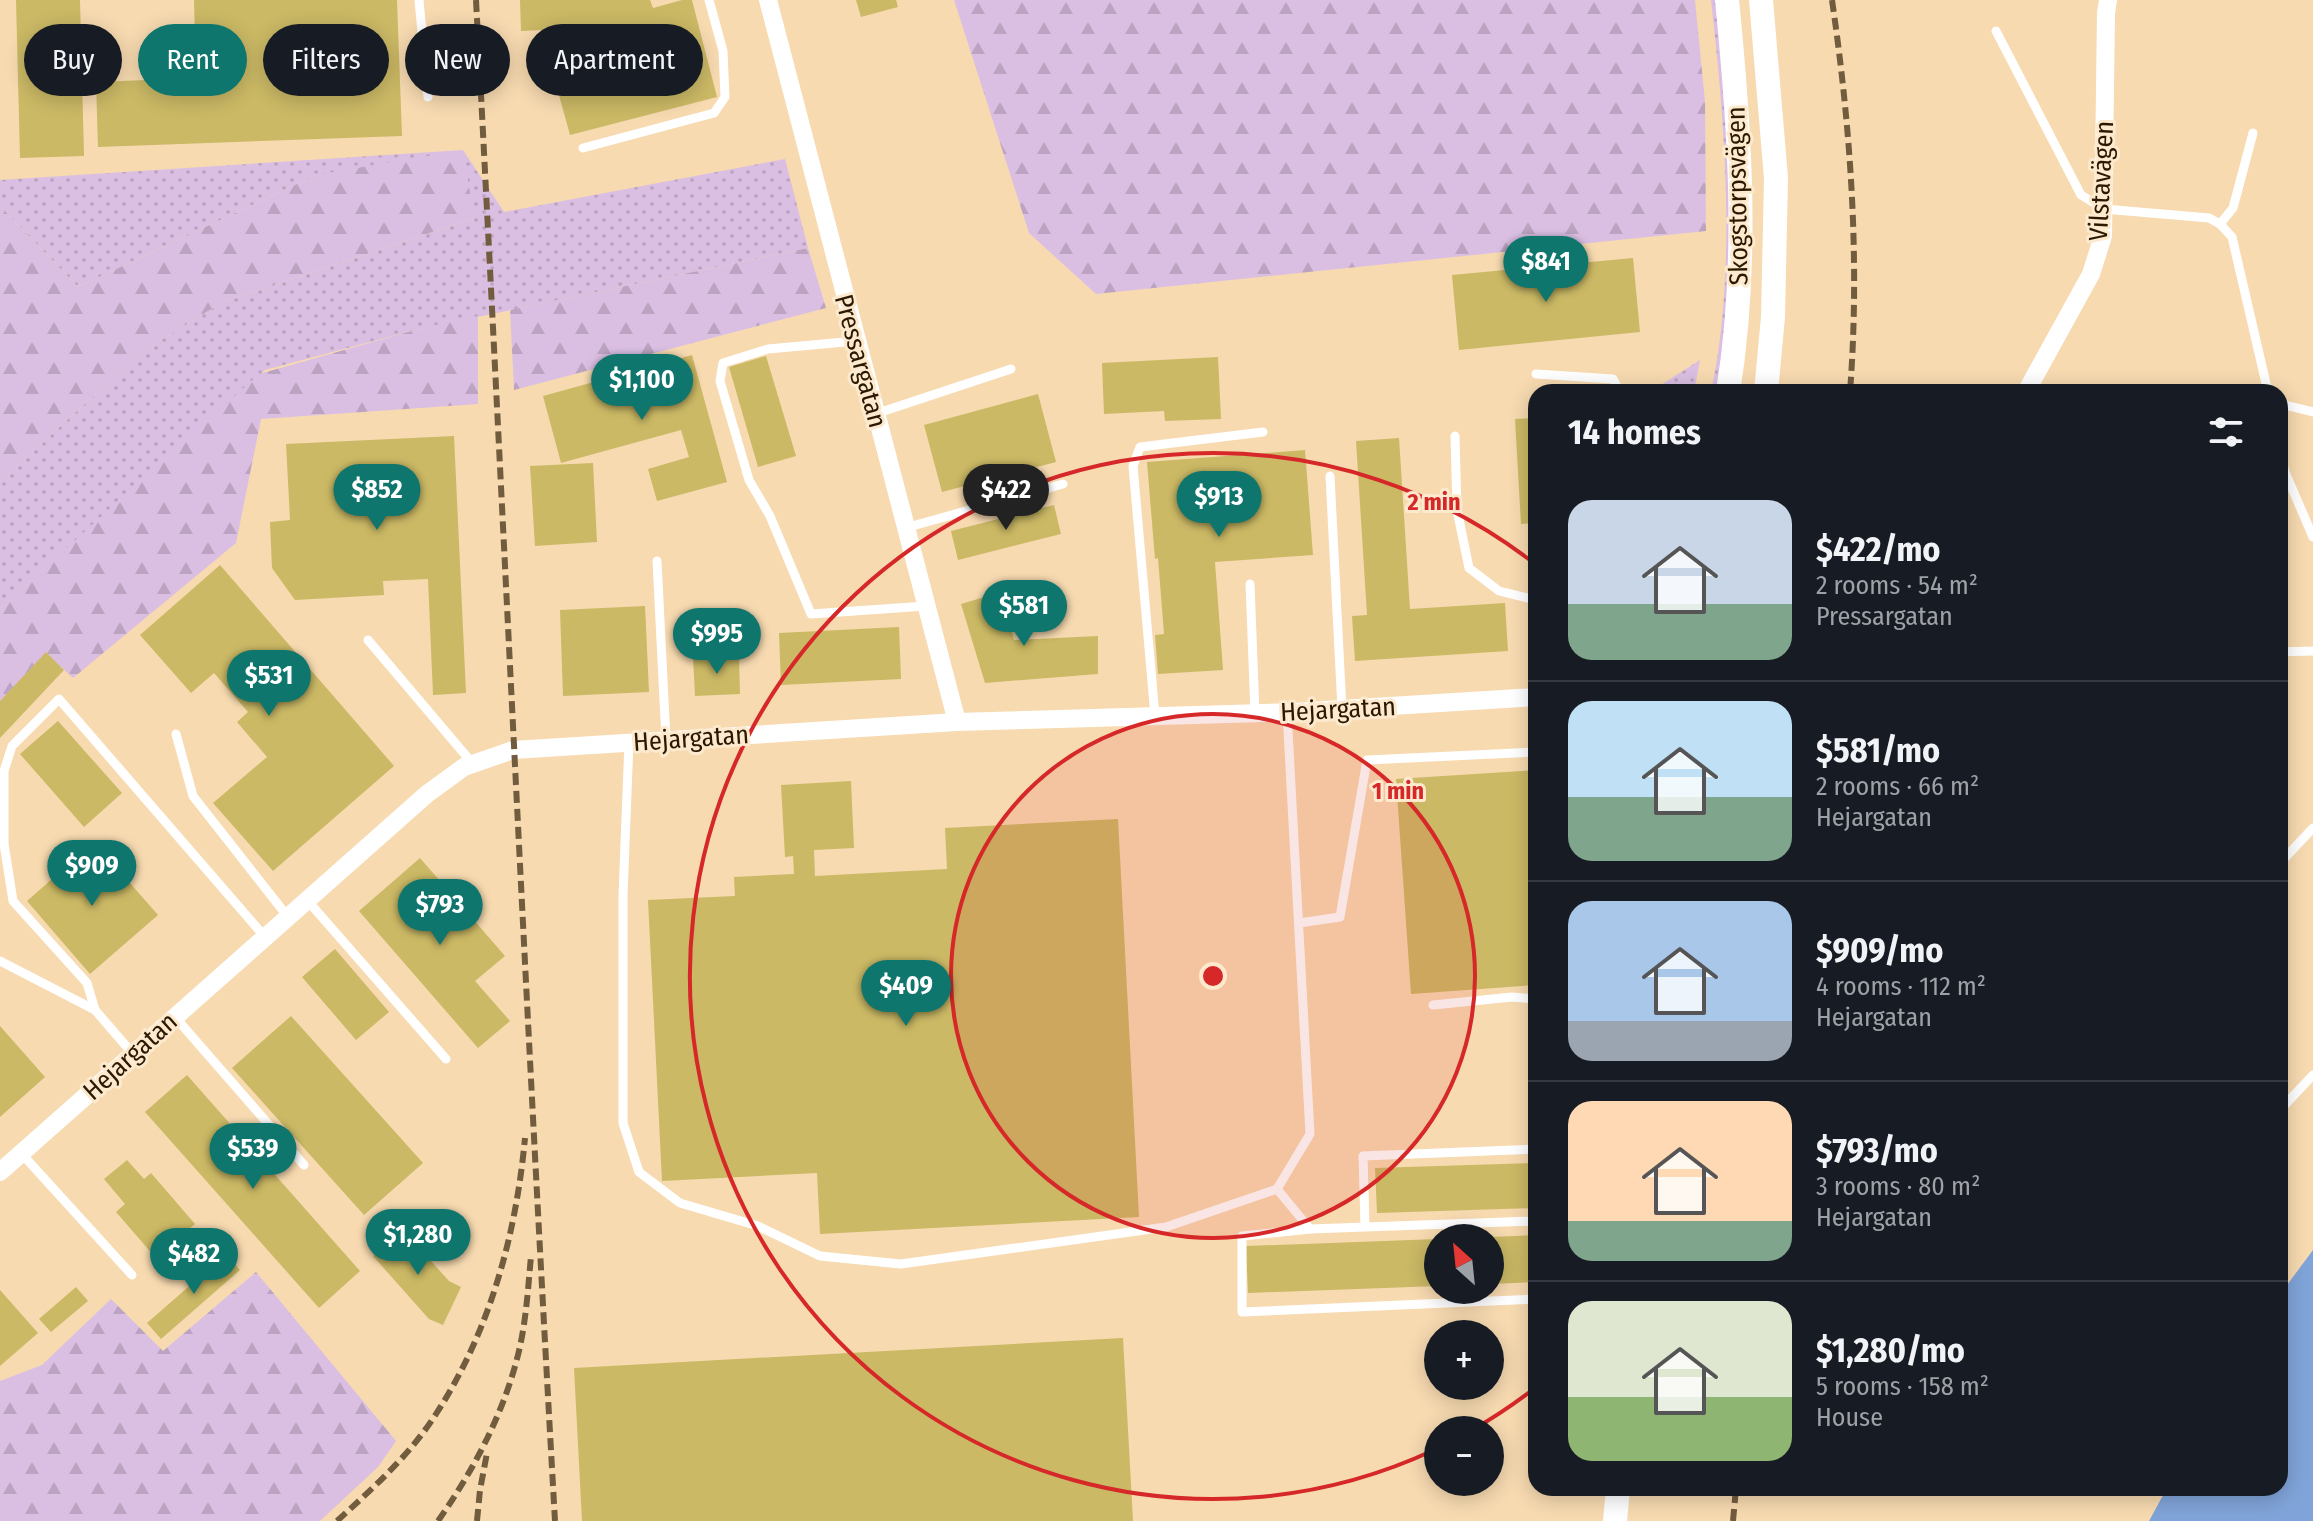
<!DOCTYPE html>
<html lang="en">
<head>
<meta charset="utf-8">
<style>
  body { margin:0; font-family:"Fira Sans Condensed",sans-serif; background:#20242c; color:#f1f3f6; height:100vh; display:flex; flex-direction:column; font-size:30px; white-space:nowrap }
  * { box-sizing:border-box; margin:0 }
  p { font-size:26px; color:#9ea1a6 }
  .icon { flex:none; width:44px; height:44px; fill:none; stroke:currentColor; stroke-width:2; stroke-linecap:round; stroke-linejoin:round }
  .map { position:relative; flex:1; overflow:hidden }
  .sheet { position:absolute; left:1528px; top:384px; width:760px; height:1112px; display:flex; flex-direction:column; background:#171b24; border-radius:24px; box-shadow:0 4px 20px #0003 }
  .sheet>* { flex:none }
  .top-card { position:absolute; left:24px; top:24px; width:760px; height:72px; display:flex; gap:16px }
  .needle { width:52px; rotate:333deg }
  .tools { position:absolute; left:1424px; top:1224px; display:grid; gap:16px }
  .tools a { display:grid; place-items:center; width:80px; height:80px; border-radius:50%; background:#171b24; box-shadow:0 4px 20px #0003; font-size:40px }
  .price { position:absolute; translate:-50% -68px; padding:0 18px; border-radius:28px; background:#0f766e; color:#fff; font-size:26px; line-height:52px; filter:drop-shadow(0 2px 4px #0008) }
  .price::after { content:''; position:absolute; left:50%; top:48px; width:24px; height:18px; margin-left:-12px; background:inherit; clip-path:polygon(0 0,100% 0,50% 100%) }
  .price.current { background:#222; color:#fff }
  ul { padding:0; list-style:none }
  li { display:flex; align-items:center; gap:24px; height:200px; padding:0 40px }
  li+li { border-top:2px solid #363941 }
  li span { display:grid; place-items:center; flex:none; width:224px; height:160px; border-radius:24px; color:#555 }
  li>.icon { margin-inline-start:auto }
  span .icon { width:96px; height:96px; fill:#fffc; stroke-width:1 }
  li b { font-size:34px }
  h2 { display:flex; justify-content:space-between; align-items:center; height:96px; padding:0 40px; font-size:34px }
  .tag { padding:0 28px; border-radius:36px; background:#171b24; box-shadow:0 4px 20px #0003; font-size:28px; line-height:72px }
  .tag.current { background:#0f766e; color:#fff }
  .map>svg:first-child { display:block }
  .grass { fill:url(#grass-dots) }
  .forest { fill:url(#forest-firs) }
  .water { fill:#80a4d9 }
  .building { fill:#cbb965 }
  .lines { fill:none; stroke-linecap:round; stroke-linejoin:round }
  .service { stroke:#fff; stroke-width:9 }
  .minor { stroke:#fff; stroke-width:18 }
  .secondary { stroke:#fff; stroke-width:24 }
  .rail { stroke:#725c3e; stroke-width:6; stroke-dasharray:12 6; stroke-linecap:butt }
  .ring { fill:none; stroke:#d62828; stroke-width:4 }
  .labels { text-anchor:middle; stroke-width:6; stroke-linejoin:round; paint-order:stroke }
  .street-label { font-size:26px; fill:#2a1800; stroke:#fde9cd }
  .centre { fill:#d62828; stroke:#fde9cd; stroke-width:4 }
  .ring-label { font-size:24px; text-anchor:middle; font-weight:bold; fill:#d62828; stroke:#fde9cd; stroke-width:6; stroke-linejoin:round; paint-order:stroke }
</style>
</head>
<body>
<div class="map">
<svg width="2313" height="1521" viewBox="0 0 2313 1521">
  <defs>
    <pattern id="grass-dots" width="8" height="8" patternUnits="userSpaceOnUse" patternTransform="scale(2)"><rect width="8" height="8" fill="#dabfe3"/><path d="M2 2h.1M6 6h.1" fill="none" stroke="#bba3c1" stroke-width="1.8" stroke-linecap="round"/></pattern>
    <pattern id="forest-firs" width="22" height="20" patternUnits="userSpaceOnUse" patternTransform="scale(2)"><rect width="22" height="20" fill="#dabfe3"/><path d="M5 1l3.5 6h-7zM16 11l3.5 6h-7z" fill="#bba3c1"/></pattern>
  </defs>
  <rect width="100%" height="100%" fill="#f7dab0"/>
  <g class="grass">
    <path d="M1711,0h5l15,158 1,96 -14,138h-7c26,-120 14,-270 0,-392z"/>
    <polygon points="463,150 504,212 785,159 808,248 415,330 265,370 0,608 0,481 143,351 221,303 474,218 316,175 78,287 0,206 0,180"/>
    <polygon points="1700,360 1694,392 1650,392"/>
  </g>
  <g class="forest">
    <polygon points="954,0 1695,0 1705,102 1706,231 1096,294 1029,233"/>
    <polygon points="463,150 474,218 221,303 143,351 0,481 0,206 78,287 316,175"/>
    <polygon points="808,248 826,308 514,390 510,310"/>
    <polygon points="478,316 478,404 261,419 236,543 73,678 46,653 0,701 0,608 259,374 415,330"/>
    <polygon points="256,1272 396,1441 378,1467 320,1521 0,1521 0,1381 42,1365 111,1299 163,1351"/>
  </g>
  <polygon class="water" points="2313,1250 2313,1521 2149,1521 2167,1488 2280,1488 2280,1299 2287,1285"/>
  <g class="building">
    <polygon points="16,0 80,0 84,156 20,158"/>
    <polygon points="194,0 397,0 402,136 98,147 96,82 196,78"/>
    <polygon points="520,0 650,0 653,8 682,0 692,0 717,97 570,135 541,30 521,31"/>
    <polygon points="856,0 896,0 898,7 861,17"/>
    <polygon points="1633,258 1640,332 1459,350 1452,275"/>
    <polygon points="692,355 727,482 657,501 648,469 689,457 681,430 561,463 543,396"/>
    <polygon points="766,356 796,456 758,467 729,367"/>
    <polygon points="1218,357 1221,419 1165,421 1164,411 1104,414 1102,363"/>
    <polygon points="1038,394 1056,462 942,492 924,425"/>
    <polygon points="1536,418 1536,523 1521,524 1515,419"/>
    <polygon points="454,436 466,693 433,695 428,579 383,581 384,595 295,600 272,568 270,522 290,520 286,444"/>
    <polygon points="1399,438 1410,609 1505,603 1508,651 1355,661 1352,616 1367,615 1356,441"/>
    <polygon points="1305,450 1313,555 1215,562 1223,670 1158,674 1155,635 1164,634 1158,558 1155,559 1147,462"/>
    <polygon points="593,463 597,542 535,546 530,466"/>
    <polygon points="1054,505 1061,534 958,560 951,531"/>
    <polygon points="220,565 394,766 273,871 213,803 267,757 237,722 248,712 214,673 191,693 140,635"/>
    <polygon points="1001,592 1014,640 1098,636 1098,674 985,683 961,604"/>
    <polygon points="645,606 649,692 563,696 560,610"/>
    <polygon points="899,627 901,679 781,685 779,633"/>
    <polygon points="46,652 64,670 0,738 0,701"/>
    <polygon points="739,656 740,694 695,696 693,657"/>
    <polygon points="58,721 122,793 84,827 20,754"/>
    <polygon points="1536,770 1536,985 1411,994 1396,779"/>
    <polygon points="851,781 854,848 814,850 815,876 947,869 945,828 1118,819 1139,1217 820,1234 817,1173 662,1181 648,900 735,896 734,877 794,874 793,856 785,857 781,785"/>
    <polygon points="94,842 158,915 90,974 27,901"/>
    <polygon points="420,858 505,956 475,981 510,1021 478,1048 359,911"/>
    <polygon points="335,949 389,1012 356,1040 302,977"/>
    <polygon points="291,1016 423,1163 364,1215 232,1068"/>
    <polygon points="0,1026 45,1077 0,1117"/>
    <polygon points="187,1075 360,1271 319,1308 145,1112"/>
    <polygon points="127,1160 144,1179 151,1173 195,1224 155,1257 116,1212 125,1204 104,1179"/>
    <polygon points="1536,1163 1536,1208 1377,1213 1375,1168"/>
    <polygon points="403,1230 449,1281 461,1287 443,1325 429,1319 373,1256"/>
    <polygon points="1536,1235 1536,1282 1490,1284 1490,1237"/>
    <polygon points="1438,1239 1438,1286 1248,1293 1246,1246"/>
    <polygon points="226,1254 240,1270 161,1339 147,1323"/>
    <polygon points="76,1287 88,1301 51,1332 39,1319"/>
    <polygon points="0,1290 38,1333 0,1366"/>
    <polygon points="1123,1338 1133,1521 582,1521 574,1368"/>
  </g>
  <g class="lines">
    <g class="service">
      <polyline points="419,0 428,97"/>
      <polyline points="1996,31 2081,195 2104,209 2209,218 2220,224 2232,237 2268,392"/>
      <polyline points="583,148 714,113 725,97 723,51 709,0"/>
      <polyline points="2220,224 2233,208 2253,133"/>
      <polyline points="856,341 768,349 723,363 720,381 749,480 770,516 811,614 926,606"/>
      <polyline points="1536,374 1613,379 1620,392"/>
      <polyline points="2280,404 2313,412"/>
      <polyline points="875,414 1011,369"/>
      <polyline points="1455,436 1457,510 1469,568 1499,591 1536,600"/>
      <polyline points="2280,449 2285,472 2313,537"/>
      <polyline points="1330,476 1342,709"/>
      <polyline points="905,528 1063,484"/>
      <polyline points="657,561 666,740"/>
      <polyline points="1250,584 1255,713"/>
      <polyline points="368,640 473,764"/>
      <polyline points="2280,652 2313,651"/>
      <polyline points="1155,716 1133,466 1140,447 1263,432"/>
      <polyline points="176,734 193,796 288,917"/>
      <polyline points="629,742 623,895 623,1123 639,1172 680,1203 758,1226 820,1256 901,1264 1166,1227 1277,1189 1310,1134 1287,712"/>
      <polyline points="2280,863 2313,828"/>
      <polyline points="307,900 446,1059"/>
      <polyline points="1299,923 1340,917 1367,760 1536,752"/>
      <polyline points="0,961 95,1010 133,1054"/>
      <polyline points="1433,1005 1512,997 1536,999"/>
      <polyline points="95,1010 87,983 13,901 4,844 4,771 12,746 59,699 265,937"/>
      <polyline points="175,1017 304,1165"/>
      <polyline points="2280,1110 2313,1075"/>
      <polyline points="21,1153 132,1275"/>
      <polyline points="1277,1189 1310,1229 1536,1221"/>
      <polyline points="1365,1226 1363,1156 1536,1149"/>
      <polyline points="1310,1229 1242,1236 1242,1312 1536,1299"/>
    </g>
    <g class="minor">
      <polyline points="768,0 957,722"/>
      <polyline points="2026,392 2091,274 2103,236 2106,13 2108,0"/>
      <polyline points="0,1172 427,794 464,767 513,750 957,722 1294,712 1536,697"/>
    </g>
    <g class="secondary">
      <path d="M1727,0c13,130 22,262 1,392"/>
      <polyline points="1761,0 1776,178 1773,317 1766,392"/>
      <polyline points="1615,1521 1618,1488"/>
    </g>
    <g class="rail">
      <path d="M476,0c27,507 50,1014 79,1521"/>
      <path d="M1832,0c19,130 28,261 18,392"/>
      <path d="M337,1521c36,-33 73,-66 99,-107 54,-83 80,-179 89,-276"/>
      <path d="M438,1521c35,-50 65,-106 80,-166 8,-32 10,-66 13,-99"/>
      <polyline points="477,1521 480,1490 487,1453"/>
      <polyline points="1733,1521 1736,1488"/>
    </g>
  </g>
  <circle cx="1213" cy="976" r="262" fill="#d62828" fill-opacity=".12"/>
  <g class="ring">
    <circle cx="1213" cy="976" r="262"/>
    <path d="M1535 1388A523 523 0 0 1 1474 1429M1434 1450A523 523 0 1 1 1535 564"/>
  </g>
  <g class="labels">
    <g class="street-label">
      <text transform="translate(2101 181) rotate(-87)" y="9">Vilstavägen</text>
      <text transform="translate(1737 196) rotate(-91)" y="9">Skogstorpsvägen</text>
      <text transform="translate(861 361) rotate(75)" y="9">Pressargatan</text>
      <text transform="translate(1338 709) rotate(-3)" y="9">Hejargatan</text>
      <text transform="translate(691 738) rotate(-4)" y="9">Hejargatan</text>
      <text transform="translate(130 1056) rotate(-42)" y="9">Hejargatan</text>
    </g>
  </g>
  <circle cx="1213" cy="976" r="12" class="centre"/>
  <g class="ring-label">
    <text x="1434" y="510">2 min</text>
    <text x="1398" y="799">1 min</text>
  </g>
</svg>
<div class="tools">
<a><svg class="needle" viewBox="-14 -14 28 28"><path d="M0-13l5 13h-10z" fill="#e53935"/><path d="M0 13l5-13h-10z" fill="#9ea1a6"/></svg></a>
<a>+</a>
<a>−</a>
</div>
<b class="price" style="left:1546px;top:304px">$841</b>
<b class="price" style="left:642px;top:422px">$1,100</b>
<b class="price" style="left:377px;top:532px">$852</b>
<b class="price current" style="left:1006px;top:532px">$422</b>
<b class="price" style="left:1219px;top:539px">$913</b>
<b class="price" style="left:1024px;top:648px">$581</b>
<b class="price" style="left:717px;top:676px">$995</b>
<b class="price" style="left:269px;top:718px">$531</b>
<b class="price" style="left:92px;top:908px">$909</b>
<b class="price" style="left:440px;top:947px">$793</b>
<b class="price" style="left:906px;top:1028px">$409</b>
<b class="price" style="left:253px;top:1191px">$539</b>
<b class="price" style="left:418px;top:1277px">$1,280</b>
<b class="price" style="left:194px;top:1296px">$482</b>
<div class="top-card">
<a class="tag">Buy</a>
<a class="tag current">Rent</a>
<a class="tag">Filters</a>
<a class="tag">New</a>
<a class="tag">Apartment</a>
</div>
<section class="sheet">
<h2>14 homes<svg class="icon" aria-label="filters" viewBox="0 0 24 24"><path d="M4 7h16M4 17h16"/><circle cx="9" cy="7" r="2"/><circle cx="15" cy="17" r="2"/></svg></h2>
<ul>
<li><span style="background:linear-gradient(#c9d6e8 65%,#7fa58c 0)"><svg class="icon" aria-label="home" viewBox="0 0 24 24"><path d="M3 11l9-7 9 7M6 9v11h12V9"/></svg></span><div><b>$422/mo</b><p>2 rooms · 54 m²</p><p>Pressargatan</p></div></li>
<li><span style="background:linear-gradient(#bfe0f5 60%,#7fa58c 0)"><svg class="icon" aria-label="home" viewBox="0 0 24 24"><path d="M3 11l9-7 9 7M6 9v11h12V9"/></svg></span><div><b>$581/mo</b><p>2 rooms · 66 m²</p><p>Hejargatan</p></div></li>
<li><span style="background:linear-gradient(#a9c7e8 75%,#9aa5b1 0)"><svg class="icon" aria-label="home" viewBox="0 0 24 24"><path d="M3 11l9-7 9 7M6 9v11h12V9"/></svg></span><div><b>$909/mo</b><p>4 rooms · 112 m²</p><p>Hejargatan</p></div></li>
<li><span style="background:linear-gradient(#ffd9b3 75%,#7fa58c 0)"><svg class="icon" aria-label="home" viewBox="0 0 24 24"><path d="M3 11l9-7 9 7M6 9v11h12V9"/></svg></span><div><b>$793/mo</b><p>3 rooms · 80 m²</p><p>Hejargatan</p></div></li>
<li><span style="background:linear-gradient(#dfe7d0 60%,#8fb573 0)"><svg class="icon" aria-label="home" viewBox="0 0 24 24"><path d="M3 11l9-7 9 7M6 9v11h12V9"/></svg></span><div><b>$1,280/mo</b><p>5 rooms · 158 m²</p><p>House</p></div></li>
</ul>
</section>
</div>
</body>
</html>
